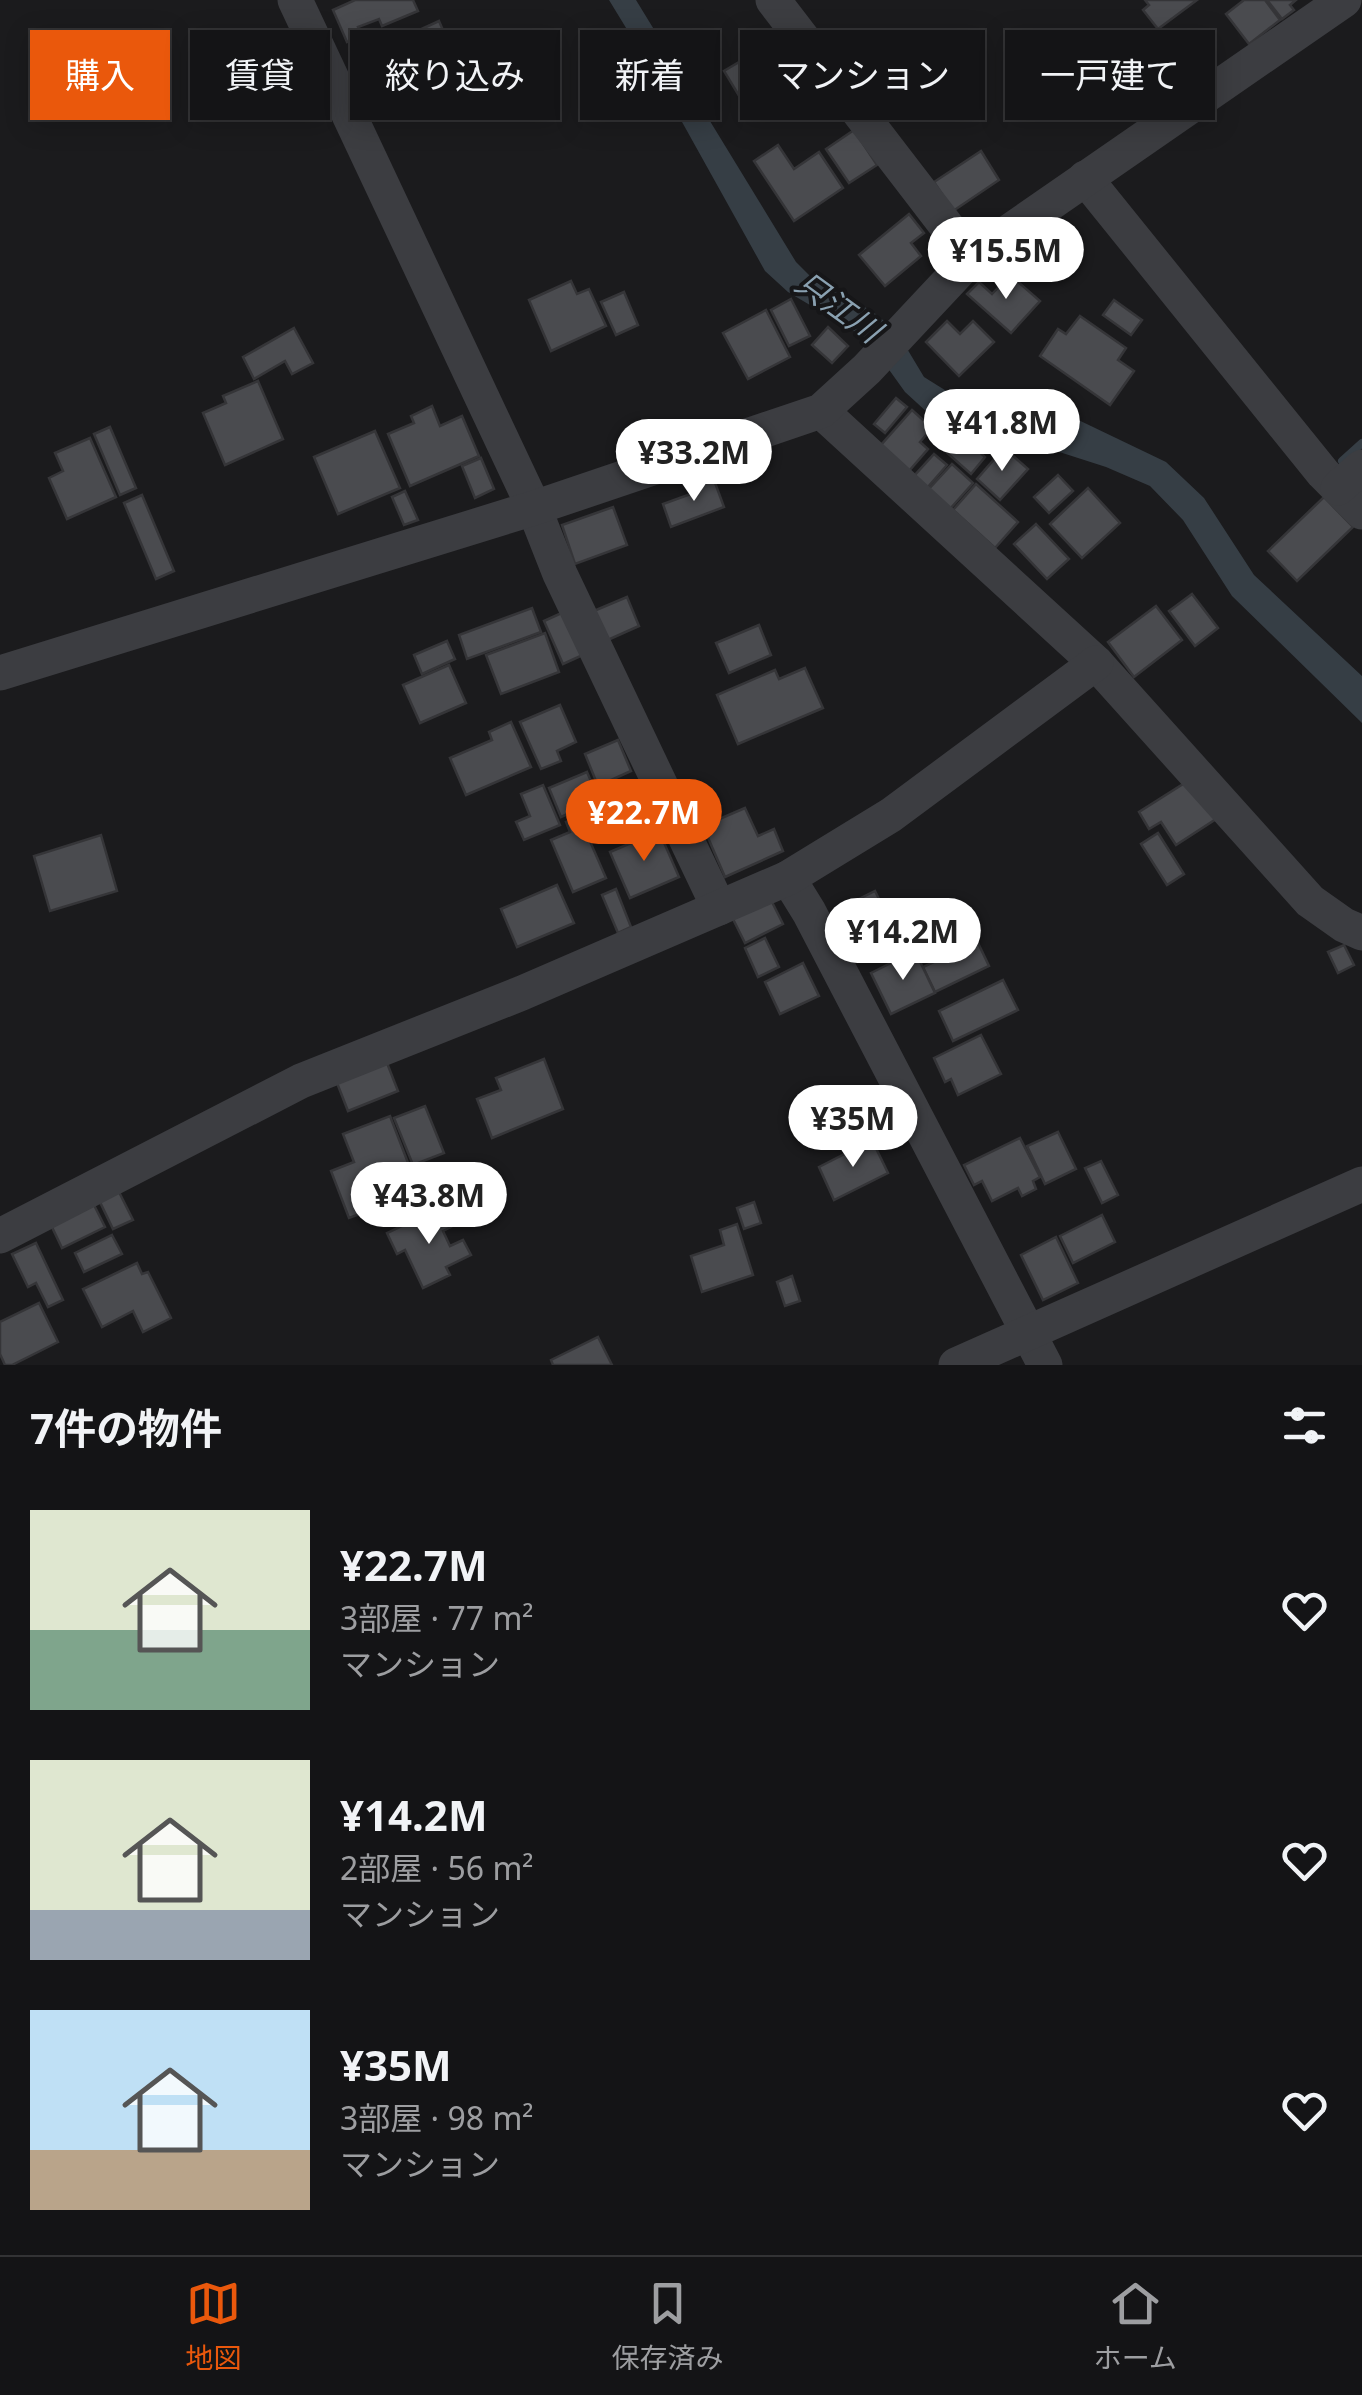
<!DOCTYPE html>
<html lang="ja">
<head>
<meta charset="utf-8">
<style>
  body { margin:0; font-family:"Noto Sans","Noto Sans JP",sans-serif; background:#1d1d1f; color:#f1f3f6; height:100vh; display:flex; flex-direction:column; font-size:38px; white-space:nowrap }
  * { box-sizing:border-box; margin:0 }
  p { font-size:32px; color:#9d9ea1 }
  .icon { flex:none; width:55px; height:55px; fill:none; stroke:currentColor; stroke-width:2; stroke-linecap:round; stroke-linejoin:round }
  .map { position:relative; height:1365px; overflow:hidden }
  .details { display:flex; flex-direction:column; background:#141416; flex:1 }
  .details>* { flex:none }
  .guide { position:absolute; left:30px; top:30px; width:1302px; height:90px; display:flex; gap:20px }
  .price { position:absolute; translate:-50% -85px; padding:0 22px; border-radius:35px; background:#fff; color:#222; font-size:32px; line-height:65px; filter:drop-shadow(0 2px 5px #0008) }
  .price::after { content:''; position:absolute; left:50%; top:60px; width:30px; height:22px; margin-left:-15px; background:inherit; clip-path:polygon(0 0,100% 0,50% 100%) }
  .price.selected { background:#ea580c; color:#fff }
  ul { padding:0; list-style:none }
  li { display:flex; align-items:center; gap:30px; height:250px; padding:0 30px }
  li span { display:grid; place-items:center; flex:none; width:280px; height:200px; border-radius:0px; color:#555 }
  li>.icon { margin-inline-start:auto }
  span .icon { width:120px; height:120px; fill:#fffc; stroke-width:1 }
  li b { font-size:42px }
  h2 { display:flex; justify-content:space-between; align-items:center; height:120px; padding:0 30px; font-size:42px }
  .pill { padding:0 35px; border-radius:0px; background:#141416; box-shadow:0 5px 25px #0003,0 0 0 2px #333335; font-size:35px; line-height:90px }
  .pill.selected { background:#ea580c; color:#fff }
  .tabs { display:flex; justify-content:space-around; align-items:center; height:140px; border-top:2px solid #333335; background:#141416; font-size:28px; color:#9d9ea1 }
  .tabs a { display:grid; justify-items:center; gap:5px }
  .tabs .selected { color:#ea580c }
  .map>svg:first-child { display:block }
  .water { fill:#363e45 }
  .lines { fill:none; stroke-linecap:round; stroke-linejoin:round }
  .stream { stroke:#363e45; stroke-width:8 }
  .building { fill:#4a4b4f; stroke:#353538; stroke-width:2.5 }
  .minor { stroke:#3c3d41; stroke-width:35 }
  .labels { text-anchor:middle; stroke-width:8; stroke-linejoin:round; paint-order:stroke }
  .water-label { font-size:32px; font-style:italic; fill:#8aa1b1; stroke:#161618 }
</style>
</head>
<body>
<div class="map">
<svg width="1362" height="1365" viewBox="0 0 1362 1365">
  <rect width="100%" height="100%" fill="#1b1b1d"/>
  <polygon class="water" points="609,0 636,0 796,262 816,282 872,311 884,321 906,347 924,377 964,402 987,411 1068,415 1166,462 1204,498 1254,575 1362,676 1362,723 1232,596 1183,520 1150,486 1106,467 1022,440 952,428 928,413 905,392 867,339 788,292 765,271 667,95"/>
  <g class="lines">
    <polyline class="stream" points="1342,461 1362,443"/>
  </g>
  <g class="building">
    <polygon points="355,0 413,0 418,11 382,26 379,19 358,27 361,35 347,42 333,10"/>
    <polygon points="1145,0 1197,0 1158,29 1143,10 1149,5"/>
    <polygon points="1244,0 1265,0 1280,20 1249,44 1226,14"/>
    <polygon points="1267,0 1296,0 1290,5 1294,10 1282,19"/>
    <polygon points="439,21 456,60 432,71 415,32"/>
    <polygon points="776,40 793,68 741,99 724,71"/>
    <polygon points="854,130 877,165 849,183 826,149"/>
    <polygon points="778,145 794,169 819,152 843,188 794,221 754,161"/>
    <polygon points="981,151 999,180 953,211 934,182"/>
    <polygon points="909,214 924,233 911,243 921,256 885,286 859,255"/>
    <polygon points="1010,275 1040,301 1011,333 967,294 979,282 992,294"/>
    <polygon points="571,281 577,294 589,289 606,326 551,351 529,300"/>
    <polygon points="624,292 638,325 616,335 601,302"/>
    <polygon points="791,299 810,336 789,346 771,310"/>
    <polygon points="1114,300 1142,320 1131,335 1103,315"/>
    <polygon points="766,310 790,357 748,379 723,333"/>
    <polygon points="1080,316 1126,348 1118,360 1134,371 1110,405 1040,356 1058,329 1066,334"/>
    <polygon points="947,321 960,334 973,321 994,342 959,376 926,342"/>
    <polygon points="828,327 848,346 832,363 812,345"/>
    <polygon points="294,328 313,363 292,374 285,361 254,379 243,357"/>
    <polygon points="258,381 283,439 225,465 203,413 226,403 223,396"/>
    <polygon points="896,398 907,407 885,433 874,424"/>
    <polygon points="432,406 440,426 462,416 479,456 410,486 388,434 414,423 411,416"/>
    <polygon points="912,410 932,428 920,442 928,449 909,471 881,445"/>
    <polygon points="110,427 136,488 120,495 94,434"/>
    <polygon points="375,431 400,488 338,514 314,457"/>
    <polygon points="960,434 985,457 971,474 945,451"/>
    <polygon points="90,438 116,497 67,519 49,478 63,471 55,453"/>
    <polygon points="1004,448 1028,469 1000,500 977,479"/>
    <polygon points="934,454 947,465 927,488 914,476"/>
    <polygon points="481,458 494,489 475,498 462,466"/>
    <polygon points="952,464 973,483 949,510 927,491"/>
    <polygon points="1058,475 1073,491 1049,513 1034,497"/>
    <polygon points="714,480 724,507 671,527 663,504 699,491 697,486"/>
    <polygon points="976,484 1018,522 995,548 953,510"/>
    <polygon points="1088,488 1120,523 1082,558 1050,524"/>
    <polygon points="405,491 418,520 404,525 392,497"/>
    <polygon points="142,495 174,571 156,579 124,503"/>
    <polygon points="1324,497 1353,527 1297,581 1268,551"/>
    <polygon points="613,507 627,545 575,564 562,525"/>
    <polygon points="1036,524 1069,559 1047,579 1014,544"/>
    <polygon points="1192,594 1218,628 1195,646 1169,611"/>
    <polygon points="627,597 639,626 601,643 589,613"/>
    <polygon points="1156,606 1182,640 1134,677 1108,642"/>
    <polygon points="532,608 541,632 467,659 459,635"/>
    <polygon points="566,611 585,654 563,664 544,621"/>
    <polygon points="759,625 771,655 729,673 716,643"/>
    <polygon points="545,633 559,672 501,694 486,655"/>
    <polygon points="447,641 455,659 422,674 414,655"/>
    <polygon points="449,665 466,703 420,723 403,685"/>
    <polygon points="805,668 823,708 738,744 717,695 775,670 779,679"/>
    <polygon points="560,705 576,742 557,751 561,761 541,769 520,722"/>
    <polygon points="511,722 531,767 466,795 450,758 492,740 489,732"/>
    <polygon points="618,740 631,771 598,786 585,754"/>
    <polygon points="587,772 599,800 561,817 549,788"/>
    <polygon points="1191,779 1216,819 1176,845 1161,822 1149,829 1139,812"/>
    <polygon points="543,785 560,825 524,840 516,822 530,816 521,794"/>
    <polygon points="631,794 644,823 604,841 591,811"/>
    <polygon points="745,808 758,836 774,829 783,851 725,877 703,826"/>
    <polygon points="579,816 606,878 573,892 551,840 570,832 566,822"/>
    <polygon points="659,831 679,877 630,898 610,852"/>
    <polygon points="1158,833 1184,874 1167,885 1141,844"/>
    <polygon points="101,835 117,891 50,911 34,856"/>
    <polygon points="557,885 574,923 517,947 501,909"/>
    <polygon points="616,889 631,927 618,933 602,895"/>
    <polygon points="875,891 886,913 903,905 913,926 867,949 863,942 849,949 831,913"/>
    <polygon points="771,900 783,924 745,943 733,919"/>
    <polygon points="968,922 989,966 935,992 923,967 949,955 939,936"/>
    <polygon points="765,938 779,967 758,977 745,948"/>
    <polygon points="1344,945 1354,965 1338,973 1328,952"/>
    <polygon points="915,951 935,993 891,1014 871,973"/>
    <polygon points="803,963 819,996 780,1014 765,982"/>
    <polygon points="1003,980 1018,1010 953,1041 939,1011"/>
    <polygon points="981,1035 1001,1074 958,1095 951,1079 945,1082 934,1058"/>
    <polygon points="544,1059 563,1109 492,1138 477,1099 501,1090 496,1078"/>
    <polygon points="387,1063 398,1091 348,1111 337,1083"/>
    <polygon points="882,1095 896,1124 873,1136 859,1107"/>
    <polygon points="425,1106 444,1153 413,1165 394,1118"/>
    <polygon points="390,1116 410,1168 370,1184 379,1207 349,1218 331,1171 354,1162 343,1134"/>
    <polygon points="1058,1132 1076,1169 1045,1184 1027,1146"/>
    <polygon points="1020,1138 1040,1177 1033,1181 1036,1189 1022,1196 1018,1188 992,1201 982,1181 974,1185 964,1165"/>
    <polygon points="872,1140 888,1173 834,1200 819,1167"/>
    <polygon points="1101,1161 1118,1195 1102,1203 1085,1168"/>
    <polygon points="476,1188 484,1210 463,1218 454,1197"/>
    <polygon points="118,1190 133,1220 113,1229 99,1200"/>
    <polygon points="754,1202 761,1223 744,1229 737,1208"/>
    <polygon points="94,1205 105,1227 62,1248 51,1225"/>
    <polygon points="441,1207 451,1227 443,1231 450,1246 463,1240 471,1255 446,1267 450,1275 423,1288 405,1250 397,1254 387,1233"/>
    <polygon points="1102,1215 1115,1242 1073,1263 1060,1236"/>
    <polygon points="737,1224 753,1275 702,1292 691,1256 724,1245 720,1230"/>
    <polygon points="112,1235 122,1254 84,1272 75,1253"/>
    <polygon points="1056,1237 1078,1283 1043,1300 1021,1255"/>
    <polygon points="36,1243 63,1300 48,1307 36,1283 28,1287 12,1254"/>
    <polygon points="137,1263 142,1274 148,1272 171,1318 143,1332 133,1311 102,1327 83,1289"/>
    <polygon points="792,1276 800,1301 785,1306 777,1282"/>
    <polygon points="39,1303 58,1342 12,1365 5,1365 0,1354 0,1322"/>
    <polygon points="598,1337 612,1365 553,1365 551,1360"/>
  </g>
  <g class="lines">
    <g class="minor">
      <polyline points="295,0 534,508 560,574 719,908"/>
      <polyline points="773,0 971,258"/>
      <polyline points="1085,178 1323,473 1362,512"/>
      <polyline points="821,411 1096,663 1310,901 1344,925 1362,933"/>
      <polyline points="1338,488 1362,467"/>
      <polyline points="0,673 534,508 821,411 867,369 971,258 1344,0"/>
      <polyline points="788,878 809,912 1045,1365"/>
      <polyline points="0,1236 301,1081 522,993 788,878 891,815 1096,663"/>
      <polyline points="956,1365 1362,1184"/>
    </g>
  </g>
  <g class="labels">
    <g class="water-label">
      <text transform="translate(838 307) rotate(36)" y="11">只江川</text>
    </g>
  </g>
</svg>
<b class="price" style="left:1006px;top:302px">¥15.5M</b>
<b class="price" style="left:1002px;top:474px">¥41.8M</b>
<b class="price" style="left:694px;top:504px">¥33.2M</b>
<b class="price selected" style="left:644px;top:864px">¥22.7M</b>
<b class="price" style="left:903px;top:983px">¥14.2M</b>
<b class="price" style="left:853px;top:1170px">¥35M</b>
<b class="price" style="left:429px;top:1247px">¥43.8M</b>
<div class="guide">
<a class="pill selected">購入</a>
<a class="pill">賃貸</a>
<a class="pill">絞り込み</a>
<a class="pill">新着</a>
<a class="pill">マンション</a>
<a class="pill">一戸建て</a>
</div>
</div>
<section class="details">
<h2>7件の物件<svg class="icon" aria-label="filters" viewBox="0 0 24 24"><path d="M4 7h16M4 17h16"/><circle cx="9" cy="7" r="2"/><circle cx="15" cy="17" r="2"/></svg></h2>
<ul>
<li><span style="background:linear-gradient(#dfe7d0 60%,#7fa58c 0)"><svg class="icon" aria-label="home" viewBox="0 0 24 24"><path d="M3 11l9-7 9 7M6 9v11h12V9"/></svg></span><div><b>¥22.7M</b><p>3部屋 · 77 m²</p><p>マンション</p></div><svg class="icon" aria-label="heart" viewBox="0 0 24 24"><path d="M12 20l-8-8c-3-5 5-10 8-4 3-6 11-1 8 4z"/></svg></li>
<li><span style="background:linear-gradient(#dfe7d0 75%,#9aa5b1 0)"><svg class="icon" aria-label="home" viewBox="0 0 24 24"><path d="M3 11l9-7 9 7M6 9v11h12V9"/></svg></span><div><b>¥14.2M</b><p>2部屋 · 56 m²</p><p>マンション</p></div><svg class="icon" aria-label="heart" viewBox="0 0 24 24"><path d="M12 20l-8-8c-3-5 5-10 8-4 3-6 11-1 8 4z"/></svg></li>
<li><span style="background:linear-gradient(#bfe0f5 70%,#b9a48a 0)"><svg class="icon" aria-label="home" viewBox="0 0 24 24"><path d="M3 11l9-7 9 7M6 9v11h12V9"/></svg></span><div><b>¥35M</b><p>3部屋 · 98 m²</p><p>マンション</p></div><svg class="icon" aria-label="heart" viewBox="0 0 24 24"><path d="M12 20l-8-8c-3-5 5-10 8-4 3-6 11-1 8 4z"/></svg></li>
</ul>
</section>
<nav class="tabs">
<a class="selected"><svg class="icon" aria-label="map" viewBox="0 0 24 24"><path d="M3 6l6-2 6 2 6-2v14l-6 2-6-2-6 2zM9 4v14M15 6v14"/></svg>地図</a>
<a><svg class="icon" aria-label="saved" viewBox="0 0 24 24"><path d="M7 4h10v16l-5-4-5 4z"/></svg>保存済み</a>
<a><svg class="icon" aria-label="home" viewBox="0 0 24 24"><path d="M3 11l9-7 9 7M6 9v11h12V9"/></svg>ホーム</a>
</nav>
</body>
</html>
